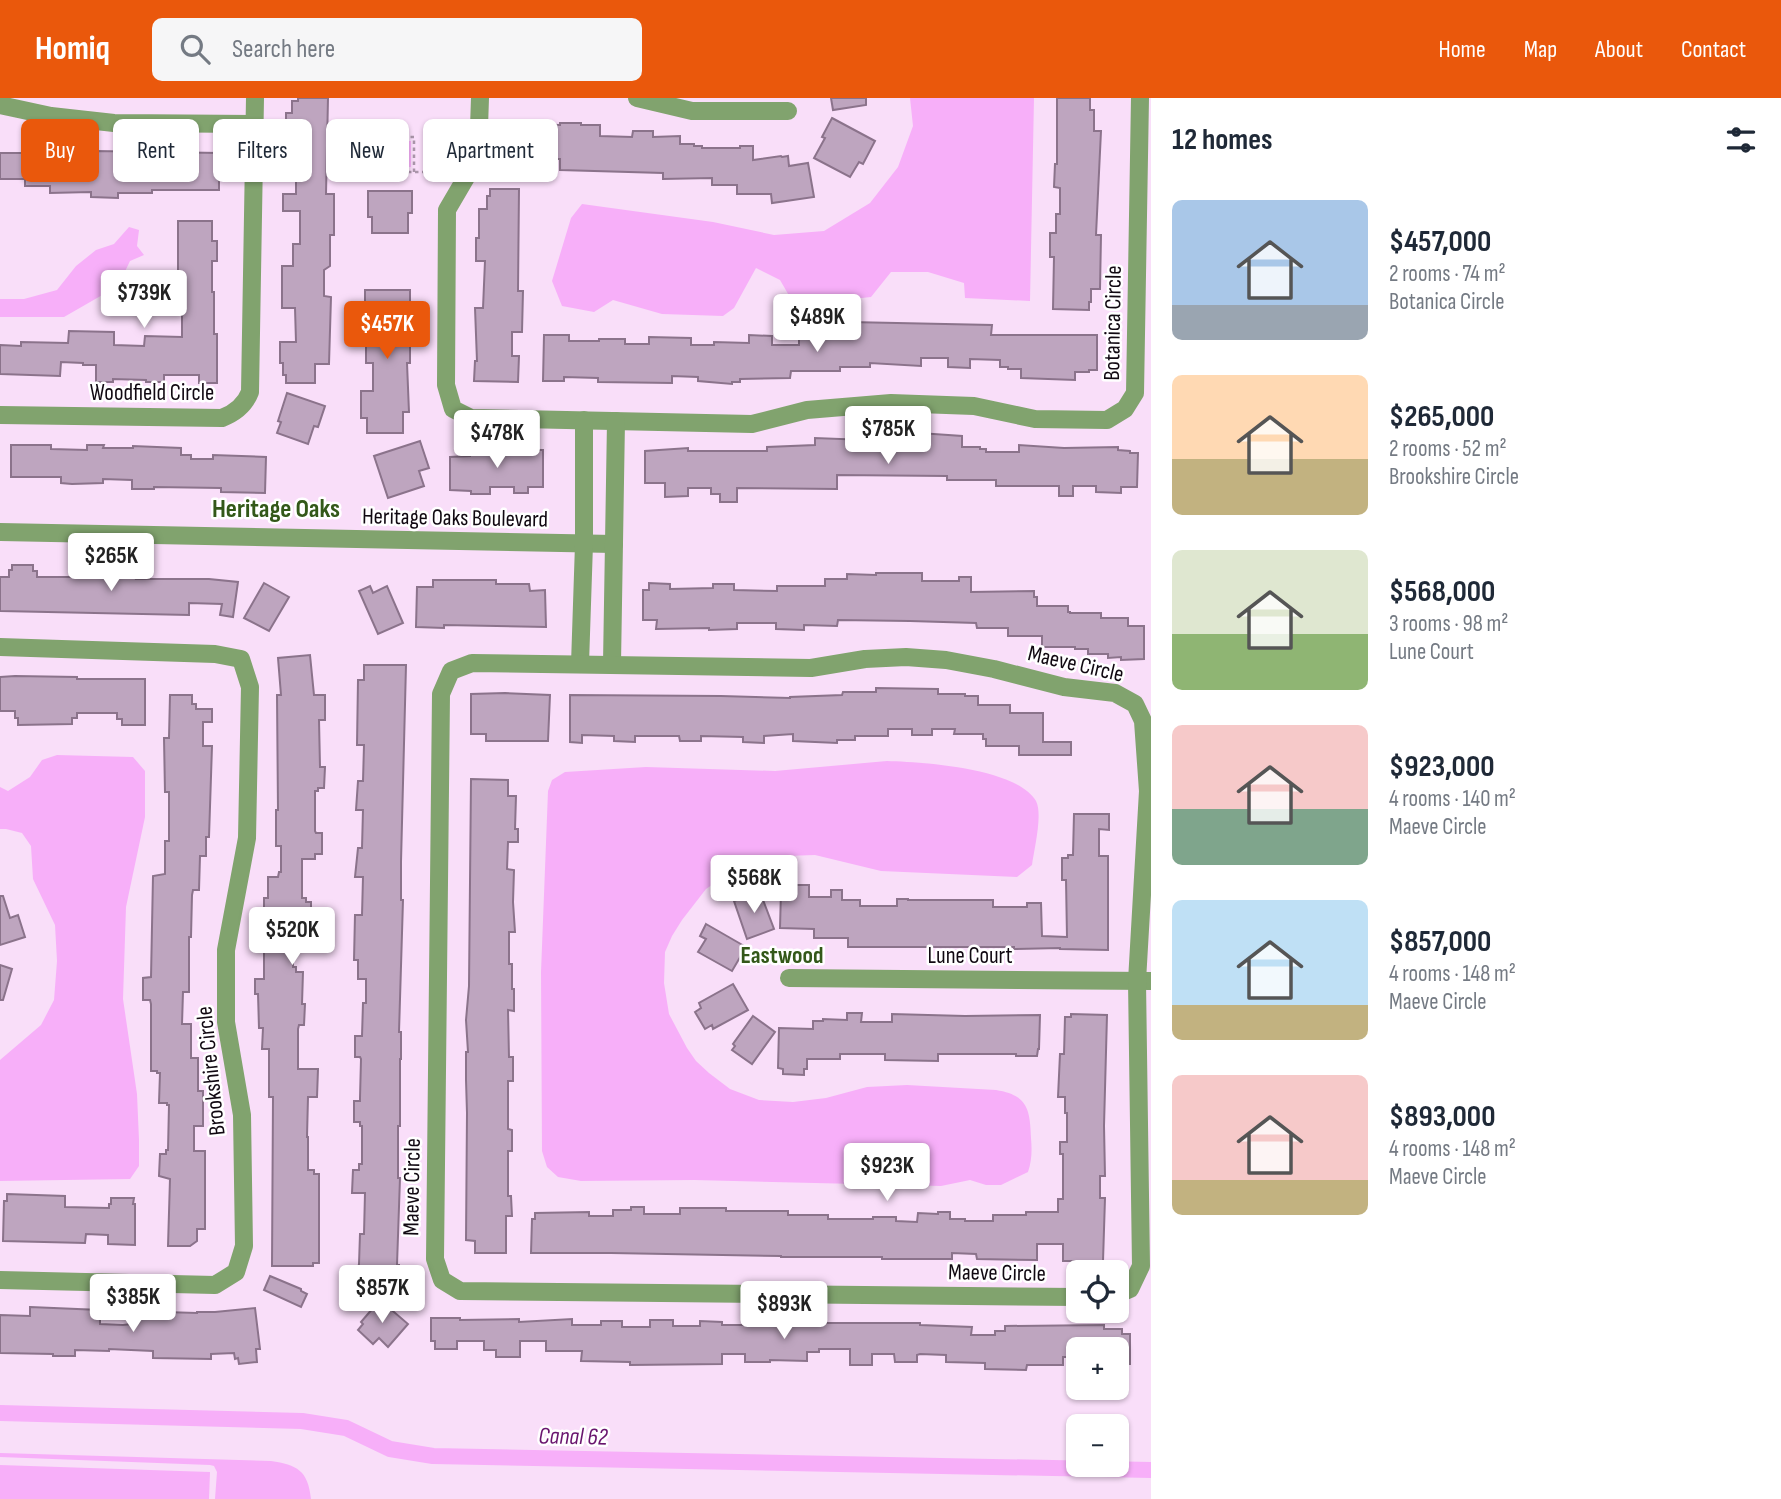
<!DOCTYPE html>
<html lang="en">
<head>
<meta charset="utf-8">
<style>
  body { margin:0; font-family:"Sofia Sans Condensed",sans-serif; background:#f6f6f7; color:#1f2937; height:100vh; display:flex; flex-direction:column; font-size:26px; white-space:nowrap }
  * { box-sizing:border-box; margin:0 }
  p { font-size:23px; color:#747a83 }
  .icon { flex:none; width:38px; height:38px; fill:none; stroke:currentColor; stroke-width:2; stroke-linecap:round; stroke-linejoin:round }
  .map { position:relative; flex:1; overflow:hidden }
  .details { display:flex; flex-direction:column; background:#fff; width:630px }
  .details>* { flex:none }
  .top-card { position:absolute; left:21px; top:21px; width:665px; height:63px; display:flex; gap:14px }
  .fabs { position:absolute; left:1066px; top:1162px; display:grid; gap:14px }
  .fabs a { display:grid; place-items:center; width:63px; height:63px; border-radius:10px; background:#fff; box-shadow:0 2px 5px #0004; font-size:35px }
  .price { position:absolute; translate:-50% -60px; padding:0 16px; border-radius:7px; background:#fff; color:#222; font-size:23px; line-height:46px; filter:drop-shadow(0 2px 4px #0008) }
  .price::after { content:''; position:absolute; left:50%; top:42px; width:21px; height:16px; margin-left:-10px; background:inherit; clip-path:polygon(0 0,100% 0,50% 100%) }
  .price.on { background:#ea580c; color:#fff }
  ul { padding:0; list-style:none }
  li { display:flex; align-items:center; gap:21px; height:175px; padding:0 21px }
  li span { display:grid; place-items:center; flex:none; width:196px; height:140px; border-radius:10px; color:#555 }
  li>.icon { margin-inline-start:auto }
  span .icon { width:84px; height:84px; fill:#fffc; stroke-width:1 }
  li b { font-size:30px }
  h2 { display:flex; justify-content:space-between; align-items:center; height:84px; padding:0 21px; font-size:30px }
  .tag { padding:0 24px; border-radius:10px; background:#fff; box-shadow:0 2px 5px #0004; font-size:24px; line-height:63px }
  .tag.on { background:#ea580c; color:#fff }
  header { display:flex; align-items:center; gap:42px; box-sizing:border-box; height:98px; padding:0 35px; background:#ea580c; color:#fff }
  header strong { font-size:33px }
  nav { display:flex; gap:38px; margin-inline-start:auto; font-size:24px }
  .search { width:490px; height:63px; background:#f6f6f7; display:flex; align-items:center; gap:18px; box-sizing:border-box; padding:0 24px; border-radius:10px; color:#747a83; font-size:26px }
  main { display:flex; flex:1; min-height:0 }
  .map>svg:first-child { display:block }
  .water { fill:#f7aff9 }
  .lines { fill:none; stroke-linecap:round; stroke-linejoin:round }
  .canal { stroke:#f7aff9; stroke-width:16 }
  .building { fill:#bea5bf; stroke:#8b738b; stroke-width:2 }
  .path { stroke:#aa95aa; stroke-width:2.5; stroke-dasharray:3.5 3.5; stroke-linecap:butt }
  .street { stroke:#81a36e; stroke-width:18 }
  .labels { text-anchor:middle; stroke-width:5; stroke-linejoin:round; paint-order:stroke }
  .street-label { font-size:23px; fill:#100811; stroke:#fff }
  .neighbourhood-label { font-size:24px; font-weight:bold; fill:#335819; stroke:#fff }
  .water-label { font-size:24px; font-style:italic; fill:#69156e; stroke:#fff }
  .quarter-label { font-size:26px; font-weight:bold; fill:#335819; stroke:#fff }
</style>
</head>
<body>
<header>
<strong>Homiq</strong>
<div class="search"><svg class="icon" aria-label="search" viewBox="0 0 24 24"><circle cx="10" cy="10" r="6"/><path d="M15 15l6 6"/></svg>Search here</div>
<nav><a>Home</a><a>Map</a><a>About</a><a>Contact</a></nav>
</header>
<main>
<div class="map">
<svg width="1151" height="1401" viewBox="0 0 1151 1401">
  <rect width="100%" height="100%" fill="#f9def9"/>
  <g class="water">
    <polygon points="910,0 1034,0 1030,203 965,200 964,185 928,174 891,174 871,199 804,206 791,201 780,182 756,170 734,210 723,218 662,216 613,202 594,214 562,208 552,183 571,120 582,106 713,124 774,137 824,133 870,105 898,69 913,28"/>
    <rect x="398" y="43" width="13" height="26"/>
    <polygon points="129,129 139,132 137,148 144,157 130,163 118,188 64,219 0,219 0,201 24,201 57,192 76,168 96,152 114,146"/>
    <polygon points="57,657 133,659 145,673 145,719 126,809 123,901 137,996 139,1042 139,1068 130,1081 0,1083 0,962 41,927 54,902 57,863 55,827 33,781 31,748 22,735 6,731 0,731 0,689 8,693 30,679 42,662"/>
    <path d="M887,663c35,1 130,7 149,40 7,13 -2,49 -4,64l-15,12 -136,-6 -66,-16 -62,2 -47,32 -24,31 -10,16 -7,16 -1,31 5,31 18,34 9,13 13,12 21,16 29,11 34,2 33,-4 41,-11 40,-2 89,5c32,5 34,20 35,48 1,12 1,22 -3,34l-27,13h-15l-16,-5 -29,6 -247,-6 -113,1 -23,-4 -11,-10 -5,-16 -1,-179 7,-181 4,-11 13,-8 81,-5 129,4z"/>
    <path d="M0,1355l271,8c26,4 37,9 40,38h-96l2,-27 -3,-6 -4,-1 -210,-8z"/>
    <polygon points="0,1367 210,1374 209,1401 0,1401"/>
  </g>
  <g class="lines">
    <polyline class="canal" points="0,1315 302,1323 346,1330 390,1351 433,1358 1151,1372"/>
  </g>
  <g class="building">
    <polygon points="298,0 328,0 326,96 334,96 334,137 330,137 330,168 324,172 324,198 331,199 329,266 315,266 315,285 286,285 286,277 283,277 283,265 280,265 280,244 296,244 295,210 282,210 282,168 293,168 293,146 300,146 300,113 283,113 283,96 296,96 296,66 284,66 284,22 286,22 286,15 292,15 292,3 298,3"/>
    <polygon points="831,0 866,0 866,7 833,12"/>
    <polygon points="1057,0 1090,0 1090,12 1094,12 1094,33 1101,33 1096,137 1101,137 1100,191 1091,191 1091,204 1089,204 1089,212 1053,211 1054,159 1050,159 1050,135 1056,135 1056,116 1060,116 1060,90 1054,89 1055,66 1057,66"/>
    <polygon points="832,20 875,43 863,66 859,64 850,79 814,60 825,40 822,39"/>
    <polygon points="560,25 581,25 581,27 600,27 600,38 632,39 633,33 653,33 653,39 680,38 680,46 694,46 694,48 702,48 702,50 740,50 740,48 753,48 753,62 781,58 782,59 788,58 789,68 808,65 814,99 772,105 771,96 737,96 737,87 712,87 712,80 663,81 663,75 560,72 560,61 509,61 509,26 560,27"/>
    <polygon points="47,50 66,50 66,57 96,57 96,53 219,55 219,92 152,92 152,95 118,95 118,100 91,99 91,94 50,95 50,88 25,88 25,81 0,81 0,55 32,55 32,51 47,51"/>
    <polygon points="490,91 519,91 518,193 523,193 522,234 512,234 512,258 519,258 518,284 474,283 475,263 477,263 475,210 483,210 485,163 476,163 476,140 479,140 479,111 487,111 487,98 490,98"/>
    <polygon points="368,93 412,93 412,115 408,115 408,135 372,135 372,119 368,119"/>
    <polygon points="178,123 212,123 212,143 217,143 217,163 212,163 212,194 214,194 214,236 217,236 217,285 199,285 199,277 164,277 164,284 146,284 146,282 113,281 113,284 96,284 96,267 83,267 83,265 61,264 60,278 0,276 0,247 21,248 21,244 68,245 69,233 114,234 114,247 144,248 145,238 182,239 182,216 172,216 173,174 178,174"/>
    <polygon points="365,192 410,192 410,213 407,213 407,243 410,243 410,265 407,265 409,314 403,314 403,335 367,335 367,320 361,320 361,293 373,293 373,265 366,265 366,243 371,243 371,219 365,219"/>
    <polygon points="849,224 992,227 991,237 1097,237 1097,272 1089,272 1089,274 1075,274 1075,282 1021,280 1021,271 1008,271 1008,269 1000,269 1000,262 970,261 970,270 948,269 948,260 921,260 921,268 870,265 870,269 840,269 840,273 791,273 790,280 740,281 740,284 732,284 732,286 698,283 698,279 672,278 672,285 598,284 598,280 564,279 564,283 543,283 544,237 569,237 569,243 599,243 599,241 625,241 625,246 649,246 649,239 691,240 691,247 714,247 714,244 749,245 749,237 772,238 772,247 799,247 799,232 820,232 820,238 849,238"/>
    <polygon points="287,295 325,308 318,329 314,328 308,346 277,335 281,324 278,323"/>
    <polygon points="873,335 888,335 887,344 920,344 920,335 962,338 962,349 980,349 980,351 986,351 986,354 1019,354 1019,347 1064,350 1118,349 1118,352 1130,353 1130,355 1138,355 1137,389 1121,389 1121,395 1096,394 1096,388 1073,388 1073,398 1059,398 1059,388 996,388 996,382 947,382 947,378 837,377 837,391 737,390 737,404 720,404 720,396 711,396 711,390 688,390 688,398 665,399 665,385 645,385 645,353 688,350 688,353 767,353 767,349 815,347 815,340 866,342 866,336 873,336"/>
    <polygon points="420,343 429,370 419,373 424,388 388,400 374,358"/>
    <polygon points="11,347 51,347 51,351 87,352 87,347 104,347 103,350 133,350 133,348 181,350 181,357 191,357 191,361 213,361 213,357 266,359 265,395 221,394 221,390 154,389 154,391 132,391 132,382 103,381 103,385 72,386 61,385 61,379 11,379"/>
    <polygon points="470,349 484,349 484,351 543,352 543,389 528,389 528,395 514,395 514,389 490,389 490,396 471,396 471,393 450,392 450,359 470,358"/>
    <polygon points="12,467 33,467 33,473 37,473 37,479 76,479 76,475 78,475 78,468 101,469 133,470 133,476 137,476 136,481 209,481 238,484 233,519 220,517 222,506 189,505 189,517 0,513 0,479 9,479 9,472 12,472"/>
    <polygon points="876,475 922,475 922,483 959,483 959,479 971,479 971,494 1034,493 1034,499 1037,499 1037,508 1068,508 1068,514 1070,514 1070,515 1101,515 1101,520 1128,520 1128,528 1144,528 1144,561 1121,562 1121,559 1108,560 1108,556 1088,556 1088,551 1075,551 1075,549 1042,549 1042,538 1008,538 1008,530 977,530 976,525 910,523 838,522 837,528 804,527 804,532 776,531 776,525 737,525 737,531 709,532 709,530 656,531 657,522 643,522 643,492 649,492 649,485 670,486 670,491 713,490 713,486 734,486 734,492 777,493 777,488 825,488 825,481 847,481 847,476 876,477"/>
    <polygon points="433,482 496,482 496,486 529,486 530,493 545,492 546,529 444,527 444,530 416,529 417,489 433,489"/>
    <polygon points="264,485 289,499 269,533 244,520"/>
    <polygon points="370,488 373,495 387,488 403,525 378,536 359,493"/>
    <polygon points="310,557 314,597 325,597 325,622 319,622 320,669 325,669 324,690 318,690 318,693 315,693 315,733 316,735 322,735 322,756 315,756 315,761 302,761 302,800 306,800 306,804 311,804 311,826 305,826 305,829 293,829 293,869 296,869 296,874 303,874 302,906 305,906 304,927 299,927 298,931 298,971 318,971 317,999 308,999 307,1039 308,1039 308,1072 314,1072 314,1076 319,1076 319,1165 313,1165 313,1168 272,1168 273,999 269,999 269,951 262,951 263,930 259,930 258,896 255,896 255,881 264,881 264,850 258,850 258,834 264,834 264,800 268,800 268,779 278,779 279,774 281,774 281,748 276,748 276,712 278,712 277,597 281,597 278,560"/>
    <polygon points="364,567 406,567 401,764 401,802 403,802 399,934 401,934 401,961 400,961 400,1028 398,1028 398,1080 400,1080 397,1167 399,1167 398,1195 358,1195 358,1191 352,1191 352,1170 358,1170 359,1166 360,1136 364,1136 365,1095 352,1095 353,1072 359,1072 359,1066 362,1066 362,1028 360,1028 360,1024 354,1024 354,1003 360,1003 360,1000 361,961 360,959 355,959 355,938 362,938 363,905 366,905 366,881 358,881 358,862 354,862 355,817 362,817 363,779 355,779 358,750 362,750 363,712 356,712 358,683 363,683 364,647 357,647 358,582 364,582"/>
    <polygon points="15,578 77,579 77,581 145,581 145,627 122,627 122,621 117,621 117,615 77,615 77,620 72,620 72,626 18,627 18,620 15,620 15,613 0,613 0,579"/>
    <polygon points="876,590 938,591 938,596 965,596 965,598 978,598 978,607 1010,607 1010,615 1043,615 1043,644 1071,644 1071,657 1019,657 1019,648 986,648 986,641 983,641 983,636 954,636 955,631 932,631 932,637 912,637 912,631 888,631 888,638 855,638 855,642 837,642 837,645 793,643 793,636 764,638 764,645 743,644 743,639 701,638 701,643 680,643 679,638 635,638 635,644 614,643 614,638 582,637 582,645 570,644 570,597 721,598 790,600 790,599 842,597 843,594 876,594"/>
    <polygon points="505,595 550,597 548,643 486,643 486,636 471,636 471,596"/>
    <polygon points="170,597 192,597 192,606 196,606 196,611 212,611 212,624 203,624 203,648 212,648 209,739 206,739 206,758 200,758 199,792 193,792 192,797 191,839 189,839 189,894 183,894 182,926 191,926 191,960 198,960 198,993 203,993 203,1028 194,1028 194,1053 205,1053 205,1131 197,1131 197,1143 190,1148 168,1148 170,1081 159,1078 160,1056 166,1056 166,1052 168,1052 169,1007 167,1007 167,1005 159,1005 160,975 157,975 157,973 151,973 151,906 150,902 143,902 143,880 151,879 153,778 165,776 165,743 169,743 169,694 165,694 164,640 169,640"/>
    <polygon points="471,681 508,682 508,698 516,698 515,731 518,731 518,744 508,744 507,771 514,772 513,804 515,834 509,834 509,866 512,866 512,891 514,891 514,913 508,912 509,959 513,959 513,983 508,983 508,1031 512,1032 512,1053 508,1053 508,1098 511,1098 512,1118 506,1118 506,1155 475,1155 475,1143 466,1142 467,1015 466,982 466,954 468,954 466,922 469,888"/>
    <polygon points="1074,716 1109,716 1109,732 1099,731 1099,758 1108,758 1108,852 1060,851 1060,850 1014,851 1014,849 848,849 848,840 814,840 814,831 780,830 781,793 796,793 796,787 809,787 809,799 831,799 831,792 842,792 842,802 860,802 860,808 897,808 897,801 908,801 908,802 993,802 993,809 1027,809 1027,805 1041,805 1042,838 1067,839 1066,782 1062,782 1062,760 1068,760 1068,757 1073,757"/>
    <polygon points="760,794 774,831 747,841 734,803"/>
    <polygon points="0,798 3,798 10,820 18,817 25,839 0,847"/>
    <polygon points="706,826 746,849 732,873 698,854 706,841 700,838"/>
    <polygon points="0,867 12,871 3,902 0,902"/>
    <polygon points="733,886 748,912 713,931 712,927 705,931 695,914 701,910 699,905"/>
    <polygon points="847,915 862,915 861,924 892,924 892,916 965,918 1040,917 1039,951 1038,951 1037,958 1016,958 1016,956 938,956 938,963 885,962 885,956 840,956 840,961 807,961 807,971 804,971 804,977 783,976 783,971 778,970 779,930 813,931 813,923 823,923 823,921 847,922"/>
    <polygon points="1071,916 1107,917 1104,1028 1105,1078 1100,1078 1100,1100 1105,1100 1103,1163 1063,1163 1063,1146 1037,1146 1037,1162 977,1161 976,1156 952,1155 952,1161 882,1161 882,1159 781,1159 781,1158 611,1155 531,1155 532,1121 535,1121 535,1115 589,1114 589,1118 613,1118 613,1112 631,1112 631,1109 644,1109 644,1116 680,1116 680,1110 726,1110 726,1113 788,1113 788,1117 828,1117 828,1121 873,1121 873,1119 896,1119 896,1123 917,1124 918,1115 938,1116 938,1114 950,1114 950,1121 965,1121 965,1123 993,1123 993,1117 1026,1117 1026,1114 1058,1114 1058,1101 1063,1101 1063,1056 1060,1056 1060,1044 1067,1044 1067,1015 1065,1015 1065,999 1058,999 1060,956 1064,956 1065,919 1071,919"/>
    <polygon points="753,918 775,934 752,966 732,952 735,948 733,946"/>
    <polygon points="7,1096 65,1098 65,1109 109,1110 109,1106 111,1106 111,1100 134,1100 133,1106 135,1106 135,1147 108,1146 108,1137 86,1136 85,1145 3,1143 4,1103 7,1103"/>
    <polygon points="270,1178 301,1191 301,1193 307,1196 301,1209 264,1192"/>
    <polygon points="380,1202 408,1226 388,1249 379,1240 373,1246 358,1232 363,1226 361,1224"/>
    <polygon points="30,1209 100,1212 100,1226 123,1227 131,1226 131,1213 197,1215 197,1214 215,1214 255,1210 260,1251 256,1251 257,1264 239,1266 238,1260 235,1261 234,1255 211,1256 211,1261 153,1260 153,1253 109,1251 109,1253 75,1252 75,1258 53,1258 53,1256 0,1255 0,1217 30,1218"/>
    <polygon points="431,1220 460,1220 460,1222 519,1221 519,1224 572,1221 572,1227 601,1227 601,1223 622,1223 622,1229 650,1229 650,1222 673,1222 673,1228 700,1228 700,1223 722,1224 722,1227 748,1227 748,1225 920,1225 920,1227 972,1229 971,1237 995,1237 995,1233 1005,1233 1005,1228 1104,1227 1104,1231 1122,1231 1122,1236 1130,1236 1130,1266 1116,1266 1116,1251 1078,1251 1078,1259 1063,1259 1063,1267 1027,1267 1026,1272 985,1271 985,1265 946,1264 946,1257 920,1256 917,1257 917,1264 895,1264 894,1256 872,1256 872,1267 850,1267 850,1251 819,1251 819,1254 807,1254 807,1263 770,1262 770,1264 745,1264 745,1256 722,1256 722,1266 630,1267 630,1264 581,1263 582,1253 546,1253 546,1243 520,1243 520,1259 496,1259 496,1252 484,1252 484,1243 457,1243 457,1251 435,1251 435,1243 431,1243"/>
  </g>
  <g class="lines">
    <polyline class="path" points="414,74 414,39 394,39 393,74 426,74 444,59 450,60 454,63"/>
    <g class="street">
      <polyline points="480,0 478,59 447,112 446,287 453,311 471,320 752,326 807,312 891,305 974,308 1035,321 1107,322 1125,311 1135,295 1140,0"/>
      <polyline points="637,0 692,13 788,13"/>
      <polyline points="0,7 51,18 114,25 255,26"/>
      <path d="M0,317l222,3c13,-5 23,-13 28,-26l5,-294"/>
      <polyline points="0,434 614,446"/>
      <polyline points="0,549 215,556 241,561 250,589 247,740 226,852 226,924 242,1017 244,1148 236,1174 215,1187 0,1182"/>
      <polyline points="580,566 584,446 584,322"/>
      <polyline points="612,566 616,323"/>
      <polyline points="789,880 1151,883"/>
      <polyline points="1078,1199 460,1193 442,1182 435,1161 441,596 451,573 472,565 811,570 865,561 906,559 946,562 994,571 1064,589 1115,595 1135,606 1143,623 1148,693 1137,883 1141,1168 1130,1191 1116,1197"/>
    </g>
  </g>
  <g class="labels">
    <g class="street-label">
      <text transform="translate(1112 225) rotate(-89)" y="8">Botanica Circle</text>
      <text x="152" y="302">Woodfield Circle</text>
      <text transform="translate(455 419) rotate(1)" y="8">Heritage Oaks Boulevard</text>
      <text transform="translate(1076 565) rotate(13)" y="8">Maeve Circle</text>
      <text x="970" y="865">Lune Court</text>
      <text transform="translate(210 973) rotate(-96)" y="8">Brookshire Circle</text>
      <text transform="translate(411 1089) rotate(-89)" y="8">Maeve Circle</text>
      <text transform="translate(997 1174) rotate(1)" y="8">Maeve Circle</text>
    </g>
    <g class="neighbourhood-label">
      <text x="782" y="865">Eastwood</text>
    </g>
    <g class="water-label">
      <text transform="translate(573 1338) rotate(1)" y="8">Canal 62</text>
    </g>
    <g class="quarter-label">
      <text x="276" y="419">Heritage Oaks</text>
    </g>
  </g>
</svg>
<div class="fabs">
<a><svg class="icon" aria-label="locate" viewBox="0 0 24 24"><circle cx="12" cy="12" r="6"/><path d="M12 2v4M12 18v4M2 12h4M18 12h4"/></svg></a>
<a>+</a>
<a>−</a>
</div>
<b class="price" style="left:144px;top:232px">$739K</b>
<b class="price" style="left:817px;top:256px">$489K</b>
<b class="price on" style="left:387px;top:263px">$457K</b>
<b class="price" style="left:888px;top:368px">$785K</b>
<b class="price" style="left:497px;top:372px">$478K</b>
<b class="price" style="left:111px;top:495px">$265K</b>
<b class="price" style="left:754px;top:817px">$568K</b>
<b class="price" style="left:292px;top:869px">$520K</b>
<b class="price" style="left:887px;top:1105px">$923K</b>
<b class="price" style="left:382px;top:1227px">$857K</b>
<b class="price" style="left:133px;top:1236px">$385K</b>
<b class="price" style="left:784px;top:1243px">$893K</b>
<div class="top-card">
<a class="tag on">Buy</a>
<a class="tag">Rent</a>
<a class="tag">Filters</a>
<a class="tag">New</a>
<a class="tag">Apartment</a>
</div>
</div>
<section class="details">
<h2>12 homes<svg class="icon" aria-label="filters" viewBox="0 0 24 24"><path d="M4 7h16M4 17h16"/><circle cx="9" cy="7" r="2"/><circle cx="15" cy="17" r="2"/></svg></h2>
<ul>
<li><span style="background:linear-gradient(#a9c7e8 75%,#9aa5b1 0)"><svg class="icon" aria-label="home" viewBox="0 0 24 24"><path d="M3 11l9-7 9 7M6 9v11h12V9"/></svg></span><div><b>$457,000</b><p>2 rooms · 74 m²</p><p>Botanica Circle</p></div></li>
<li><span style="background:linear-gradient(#ffd9b3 60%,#c2b280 0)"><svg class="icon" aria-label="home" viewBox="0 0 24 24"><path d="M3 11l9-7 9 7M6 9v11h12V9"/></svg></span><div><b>$265,000</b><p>2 rooms · 52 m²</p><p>Brookshire Circle</p></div></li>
<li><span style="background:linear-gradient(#dfe7d0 60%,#8fb573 0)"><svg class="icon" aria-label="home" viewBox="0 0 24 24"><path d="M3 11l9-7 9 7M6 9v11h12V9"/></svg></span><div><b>$568,000</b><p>3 rooms · 98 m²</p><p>Lune Court</p></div></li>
<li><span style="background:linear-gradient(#f6c9c9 60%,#7fa58c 0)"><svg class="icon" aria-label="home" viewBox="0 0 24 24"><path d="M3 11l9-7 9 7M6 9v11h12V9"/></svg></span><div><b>$923,000</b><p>4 rooms · 140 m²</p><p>Maeve Circle</p></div></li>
<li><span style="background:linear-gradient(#bfe0f5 75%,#c2b280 0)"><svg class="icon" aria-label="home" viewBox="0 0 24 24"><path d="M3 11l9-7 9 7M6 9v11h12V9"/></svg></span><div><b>$857,000</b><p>4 rooms · 148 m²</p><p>Maeve Circle</p></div></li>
<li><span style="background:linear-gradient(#f6c9c9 75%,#c2b280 0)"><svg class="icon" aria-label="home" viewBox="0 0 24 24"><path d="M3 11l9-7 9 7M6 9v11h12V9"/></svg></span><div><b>$893,000</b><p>4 rooms · 148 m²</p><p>Maeve Circle</p></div></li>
</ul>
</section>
</main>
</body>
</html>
